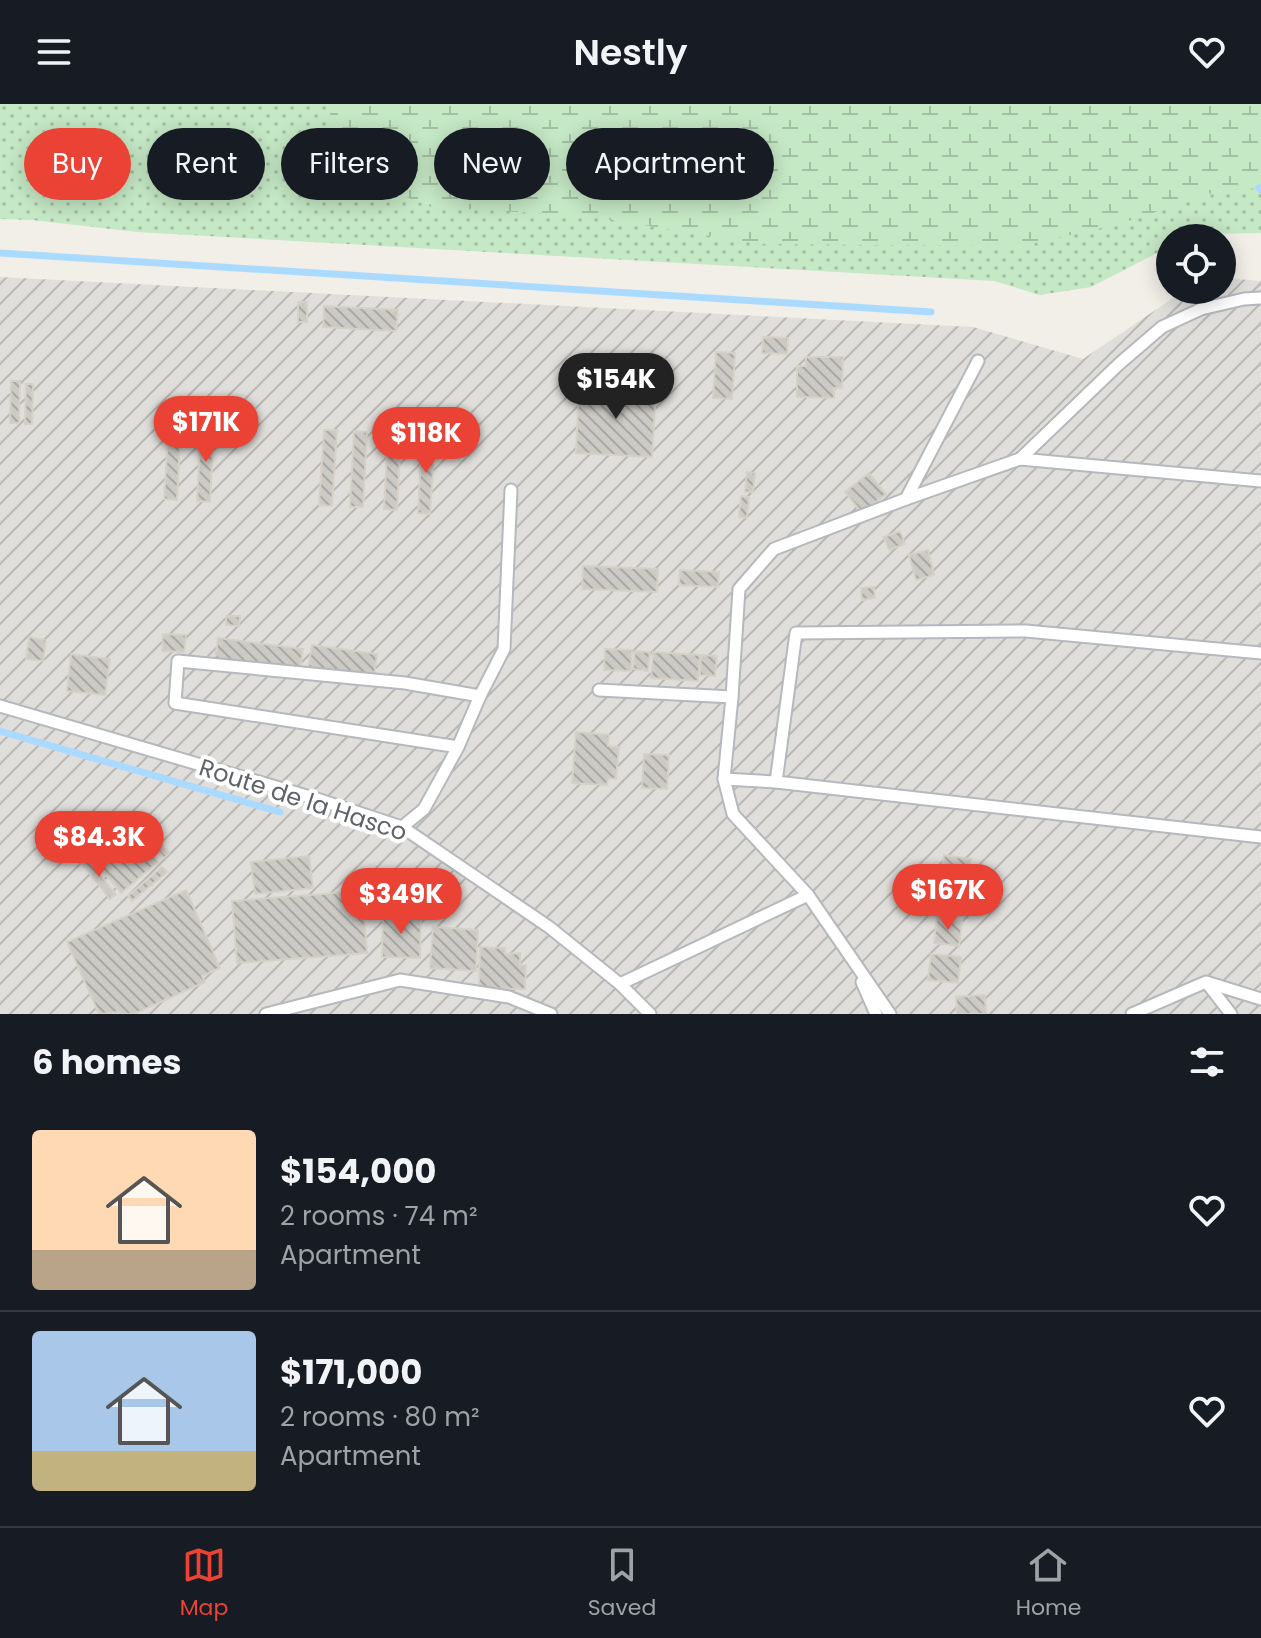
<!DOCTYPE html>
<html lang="en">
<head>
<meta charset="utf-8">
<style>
  body { margin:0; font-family:Poppins,sans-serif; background:#242831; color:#f1f3f6; height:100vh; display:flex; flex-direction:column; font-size:30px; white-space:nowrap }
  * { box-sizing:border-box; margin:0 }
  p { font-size:26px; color:#9ea1a6 }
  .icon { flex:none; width:44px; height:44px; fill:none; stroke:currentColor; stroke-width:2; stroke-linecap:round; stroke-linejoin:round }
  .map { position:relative; height:910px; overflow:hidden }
  .sheet { display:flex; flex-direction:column; background:#171b24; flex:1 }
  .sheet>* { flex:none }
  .hud { position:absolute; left:24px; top:24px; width:800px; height:72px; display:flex; gap:16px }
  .controls { position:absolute; left:1156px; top:120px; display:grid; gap:16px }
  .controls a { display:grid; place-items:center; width:80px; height:80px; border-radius:50%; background:#171b24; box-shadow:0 4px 20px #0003; font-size:40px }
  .price { position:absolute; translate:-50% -68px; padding:0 18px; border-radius:28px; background:#ea4335; color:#fff; font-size:26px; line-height:52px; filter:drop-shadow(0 2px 4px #0008) }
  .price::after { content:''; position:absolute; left:50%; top:48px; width:24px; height:18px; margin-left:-12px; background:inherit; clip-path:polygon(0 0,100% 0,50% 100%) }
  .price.active { background:#222; color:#fff }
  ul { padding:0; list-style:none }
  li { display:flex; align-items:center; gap:24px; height:200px; padding:0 32px }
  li+li { border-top:2px solid #363941 }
  li span { display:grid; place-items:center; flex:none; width:224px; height:160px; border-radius:8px; color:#555 }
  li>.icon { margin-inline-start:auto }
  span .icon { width:96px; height:96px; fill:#fffc; stroke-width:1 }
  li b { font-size:34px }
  h2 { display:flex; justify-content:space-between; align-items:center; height:96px; padding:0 32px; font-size:34px }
  .pill { padding:0 28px; border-radius:36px; background:#171b24; box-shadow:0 4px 20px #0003; font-size:28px; line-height:72px }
  .pill.active { background:#ea4335; color:#fff }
  header { display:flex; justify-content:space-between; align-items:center; height:104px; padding:0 32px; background:#171b24; font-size:36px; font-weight:600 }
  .tab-bar { display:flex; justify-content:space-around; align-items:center; height:112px; border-top:2px solid #363941; background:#171b24; font-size:22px; color:#9ea1a6 }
  .tab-bar a { display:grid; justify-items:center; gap:4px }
  .tab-bar .active { color:#ea4335 }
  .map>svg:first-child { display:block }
  .industrial { fill:url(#industrial-furrows) }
  .grass { fill:url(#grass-dots) }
  .wetland { fill:url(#wetland-marsh) }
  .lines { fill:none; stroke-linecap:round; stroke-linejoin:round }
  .stream { stroke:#aadaff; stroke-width:7 }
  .building { fill:url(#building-back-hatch); stroke:#d6d1c6; stroke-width:2 }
  .lane-casing { stroke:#b5b8bc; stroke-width:15 }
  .lane { stroke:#fff; stroke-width:11 }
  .labels { text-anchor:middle; stroke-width:8; stroke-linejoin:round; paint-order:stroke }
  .street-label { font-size:24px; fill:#5f6368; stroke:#fff }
</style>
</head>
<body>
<header><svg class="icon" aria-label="menu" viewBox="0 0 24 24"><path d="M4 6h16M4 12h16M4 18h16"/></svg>Nestly<svg class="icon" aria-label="heart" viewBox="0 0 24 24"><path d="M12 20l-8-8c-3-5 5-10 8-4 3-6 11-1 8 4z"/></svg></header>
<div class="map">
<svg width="1261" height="910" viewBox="0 0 1261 910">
  <defs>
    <pattern id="industrial-furrows" width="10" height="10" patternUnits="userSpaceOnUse" patternTransform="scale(2)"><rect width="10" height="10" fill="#e0deda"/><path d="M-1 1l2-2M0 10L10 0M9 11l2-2" fill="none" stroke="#b9b8b5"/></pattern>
    <pattern id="grass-dots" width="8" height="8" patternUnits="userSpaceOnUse" patternTransform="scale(2)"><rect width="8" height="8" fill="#c5e8c5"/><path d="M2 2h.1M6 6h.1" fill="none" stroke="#a3c0a4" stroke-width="1.8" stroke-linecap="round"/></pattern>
    <pattern id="wetland-marsh" width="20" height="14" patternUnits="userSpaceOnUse" patternTransform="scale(2)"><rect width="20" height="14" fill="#c5e8c5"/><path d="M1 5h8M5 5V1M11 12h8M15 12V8" fill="none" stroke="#a3c0a4"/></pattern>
    <pattern id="building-back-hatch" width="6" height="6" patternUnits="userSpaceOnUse" patternTransform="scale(2)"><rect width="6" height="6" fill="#cccac5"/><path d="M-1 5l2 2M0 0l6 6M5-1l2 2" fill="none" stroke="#a9a8a4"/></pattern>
  </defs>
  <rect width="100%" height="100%" fill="#f1efe8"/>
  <polygon class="industrial" points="0,173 973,223 1083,255 1185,186 1222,186 1222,174 1224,174 1261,177 1261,910 0,910"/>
  <polygon class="grass" points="0,0 1261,0 1261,129 1214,130 1203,134 1170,134 1170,145 1157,149 1091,183 1040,191 994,177 137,128 32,116 0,115"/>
  <polygon class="wetland" points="338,0 1261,0 1261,84 1217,87 1123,119 1021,142 759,140 589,112 431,103 348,70 322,40 330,10"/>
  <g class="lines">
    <g class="stream">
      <polyline points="1259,84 1261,86"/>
      <polyline points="0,149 931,208"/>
      <polyline points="0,627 280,708"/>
    </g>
  </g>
  <g class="building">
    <rect x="298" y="198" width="9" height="20"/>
    <polygon points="324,202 398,206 396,227 323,223"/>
    <polygon points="763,233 788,234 787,250 762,249"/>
    <polygon points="716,248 735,249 732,295 713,294"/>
    <polygon points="806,253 843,253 842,284 834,284 834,294 797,293 797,262 806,262"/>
    <polygon points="11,277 20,277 19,319 10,319"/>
    <polygon points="26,280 33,280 32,320 25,320"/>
    <polygon points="579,282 656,286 652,353 576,349"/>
    <polygon points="169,319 181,320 177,396 164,395"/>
    <polygon points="201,322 214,322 210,398 197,397"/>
    <polygon points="324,326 337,326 332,402 319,401"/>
    <polygon points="354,327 367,328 363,403 350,403"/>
    <polygon points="388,330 401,331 397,406 384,405"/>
    <polygon points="422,334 435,334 430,410 418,409"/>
    <polygon points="747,368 755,369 753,388 745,388"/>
    <polygon points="869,369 886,390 862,409 845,388"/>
    <polygon points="741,392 749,393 747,414 739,413"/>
    <polygon points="900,427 905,440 889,446 884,433"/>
    <polygon points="928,446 934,471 916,476 909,451"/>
    <polygon points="583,462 658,465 657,488 582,485"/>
    <polygon points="680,466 719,468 718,483 679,481"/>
    <polygon points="874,483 875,494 862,496 861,484"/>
    <polygon points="226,512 240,512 239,522 226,521"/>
    <polygon points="163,530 186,531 184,548 162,547"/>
    <polygon points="29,533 46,536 43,557 26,555"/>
    <polygon points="218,534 303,545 300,567 215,556"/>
    <polygon points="312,541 377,550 374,574 308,565"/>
    <polygon points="605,545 632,546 631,567 604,566"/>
    <polygon points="635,547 650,548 648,567 633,565"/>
    <polygon points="653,548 700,551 698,577 651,574"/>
    <polygon points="71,550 110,555 105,591 67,587"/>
    <polygon points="701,551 717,552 715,572 700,571"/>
    <polygon points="576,628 609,631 608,642 619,643 616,675 608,674 607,681 572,679"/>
    <polygon points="644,650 669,651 667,685 642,684"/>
    <polygon points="141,714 169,749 164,754 135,719"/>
    <polygon points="126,718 158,758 121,789 88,749"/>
    <polygon points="944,751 971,755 967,781 940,776"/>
    <polygon points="309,752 313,784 255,790 251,758"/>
    <polygon points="87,755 116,790 110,795 82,760"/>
    <polygon points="162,763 167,768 132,797 128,792"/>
    <polygon points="940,781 967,785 963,811 936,807"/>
    <polygon points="186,786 220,864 202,872 205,878 134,910 120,910 119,908 99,910 67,838"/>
    <polygon points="362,787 367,849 237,859 232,797"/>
    <polygon points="383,810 421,812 420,854 382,853"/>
    <polygon points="937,813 962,817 959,842 934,839"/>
    <polygon points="433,823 478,826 476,867 430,864"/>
    <polygon points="480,843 505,844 505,850 520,849 520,861 526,861 525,885 479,884"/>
    <polygon points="931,850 961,853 958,879 928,876"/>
    <polygon points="985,891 986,910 957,910 956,893"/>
  </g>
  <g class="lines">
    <g class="lane-casing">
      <g id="lane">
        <polyline points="1020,355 1119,260 1162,223 1201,205 1244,195 1261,194"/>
        <polyline points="906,395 1020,355 1261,377"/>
        <polyline points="599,586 732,593"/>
        <polyline points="0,602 317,695 402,723 549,823 620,880 650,910"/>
        <polyline points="458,643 175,599 178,557 405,579 480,592"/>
        <polyline points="724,675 776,678 1261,733"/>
        <polyline points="776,678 796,529 1026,527 1261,549"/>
        <polyline points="402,723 424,705 458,643 480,592 504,545 511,386"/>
        <polyline points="808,791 890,910"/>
        <polyline points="862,878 876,910"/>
        <polyline points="1207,879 1231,910"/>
        <polyline points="620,880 808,791 733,710 724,675 732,593 739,485 774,445 906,395 978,257"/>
        <polyline points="266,910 400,876 509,893 551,910"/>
        <polyline points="1132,910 1206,878 1261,895"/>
      </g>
    </g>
    <use href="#lane" class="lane"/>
  </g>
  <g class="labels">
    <g class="street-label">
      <text transform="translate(303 696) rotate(18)" y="8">Route de la Hasco</text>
    </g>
  </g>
</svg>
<div class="controls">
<a><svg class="icon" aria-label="locate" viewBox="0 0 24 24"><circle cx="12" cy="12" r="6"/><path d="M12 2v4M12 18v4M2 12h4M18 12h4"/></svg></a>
</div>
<b class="price active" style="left:616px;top:317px">$154K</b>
<b class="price" style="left:206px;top:360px">$171K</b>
<b class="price" style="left:426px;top:371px">$118K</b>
<b class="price" style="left:99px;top:775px">$84.3K</b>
<b class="price" style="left:948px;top:828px">$167K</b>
<b class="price" style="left:401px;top:832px">$349K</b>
<div class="hud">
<a class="pill active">Buy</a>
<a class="pill">Rent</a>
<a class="pill">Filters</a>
<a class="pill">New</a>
<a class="pill">Apartment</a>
</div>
</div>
<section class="sheet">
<h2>6 homes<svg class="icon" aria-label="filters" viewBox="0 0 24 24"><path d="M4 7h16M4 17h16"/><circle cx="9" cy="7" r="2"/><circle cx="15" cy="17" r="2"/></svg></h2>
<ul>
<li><span style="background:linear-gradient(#ffd9b3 75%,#b9a48a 0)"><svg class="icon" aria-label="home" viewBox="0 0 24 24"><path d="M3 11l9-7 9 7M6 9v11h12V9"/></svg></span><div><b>$154,000</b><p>2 rooms · 74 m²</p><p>Apartment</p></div><svg class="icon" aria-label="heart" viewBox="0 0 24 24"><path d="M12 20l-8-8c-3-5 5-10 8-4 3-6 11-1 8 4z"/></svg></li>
<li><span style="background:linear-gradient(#a9c7e8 75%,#c2b280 0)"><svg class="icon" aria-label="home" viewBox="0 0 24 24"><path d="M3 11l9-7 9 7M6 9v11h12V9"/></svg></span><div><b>$171,000</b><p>2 rooms · 80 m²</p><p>Apartment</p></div><svg class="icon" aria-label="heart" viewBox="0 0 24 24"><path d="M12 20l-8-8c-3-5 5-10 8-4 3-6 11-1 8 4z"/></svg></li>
</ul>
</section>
<nav class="tab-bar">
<a class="active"><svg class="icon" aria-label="map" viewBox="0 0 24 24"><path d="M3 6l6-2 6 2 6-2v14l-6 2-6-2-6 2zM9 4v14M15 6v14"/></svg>Map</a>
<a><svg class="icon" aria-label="saved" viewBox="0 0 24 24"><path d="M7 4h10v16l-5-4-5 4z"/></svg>Saved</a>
<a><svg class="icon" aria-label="home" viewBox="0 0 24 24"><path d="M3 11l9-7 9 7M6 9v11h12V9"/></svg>Home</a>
</nav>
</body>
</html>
